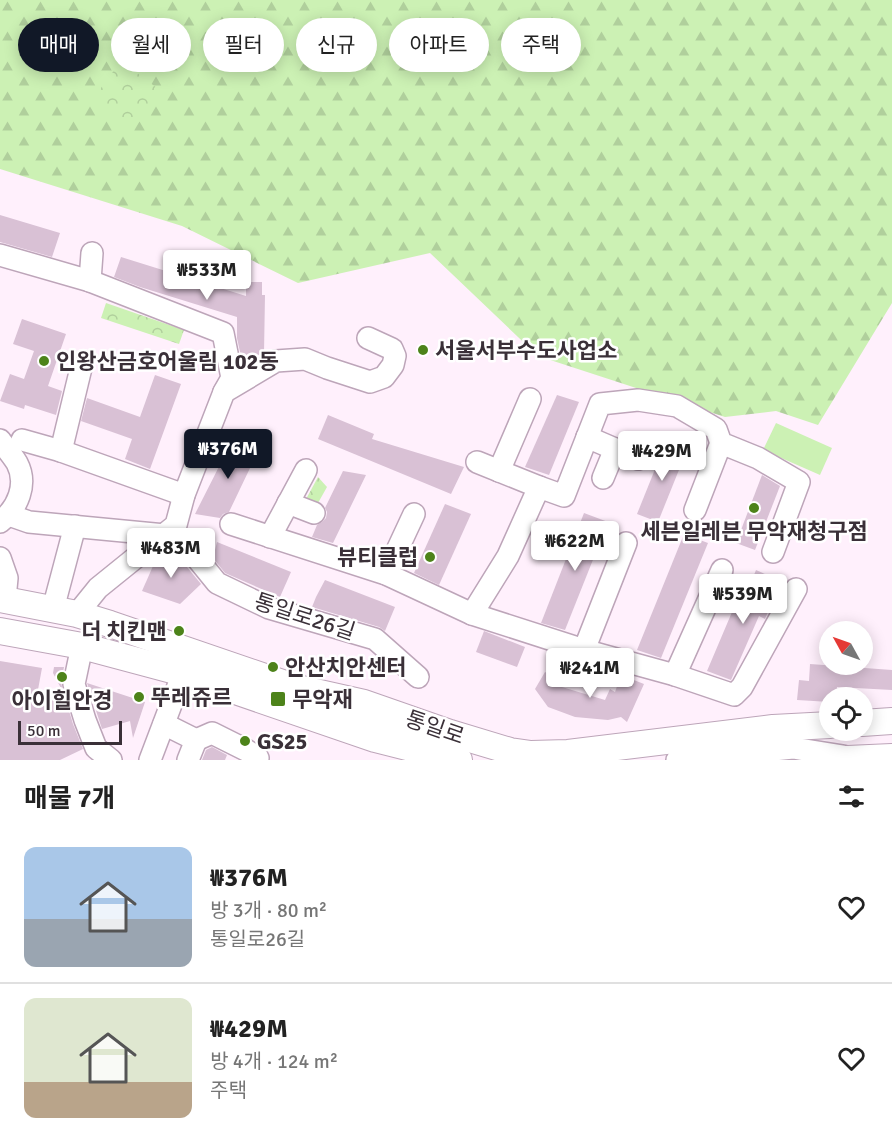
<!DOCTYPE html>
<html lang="ko">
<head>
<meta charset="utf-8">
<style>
  body { margin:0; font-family:Signika,"Noto Sans KR",sans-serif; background:#f2f2f2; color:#222; height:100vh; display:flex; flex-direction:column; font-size:22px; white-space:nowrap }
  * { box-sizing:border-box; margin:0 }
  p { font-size:20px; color:#767676 }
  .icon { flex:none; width:33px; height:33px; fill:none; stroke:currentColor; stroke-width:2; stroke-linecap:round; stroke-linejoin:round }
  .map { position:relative; height:760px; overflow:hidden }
  .details { display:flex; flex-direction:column; background:#fff; flex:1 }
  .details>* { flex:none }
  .hud { position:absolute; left:18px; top:18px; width:856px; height:54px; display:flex; gap:12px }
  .needle { width:39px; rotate:310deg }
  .tools { position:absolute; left:819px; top:621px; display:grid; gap:12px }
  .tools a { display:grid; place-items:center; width:54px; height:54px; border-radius:50%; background:#fff; box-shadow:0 3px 15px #0003; font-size:30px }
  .scale { position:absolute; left:18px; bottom:15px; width:104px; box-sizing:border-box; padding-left:6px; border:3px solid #3a3038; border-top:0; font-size:16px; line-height:21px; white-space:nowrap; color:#3a3038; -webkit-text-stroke:4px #fff; paint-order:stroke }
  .price { position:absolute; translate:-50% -51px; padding:0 14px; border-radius:6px; background:#fff; color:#222; font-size:20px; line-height:39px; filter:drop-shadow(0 2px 3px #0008) }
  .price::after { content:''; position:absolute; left:50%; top:36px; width:18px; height:14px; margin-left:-9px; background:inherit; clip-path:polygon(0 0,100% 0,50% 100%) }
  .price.selected { background:#111827; color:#fff }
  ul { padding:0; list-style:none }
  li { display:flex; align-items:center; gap:18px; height:150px; padding:0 24px }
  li+li { border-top:2px solid #e0e0e0 }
  li span { display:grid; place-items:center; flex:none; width:168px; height:120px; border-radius:12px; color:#555 }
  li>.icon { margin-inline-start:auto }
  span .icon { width:72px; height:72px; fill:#fffc; stroke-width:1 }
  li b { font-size:26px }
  h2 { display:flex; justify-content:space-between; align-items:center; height:72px; padding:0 24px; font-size:26px }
  .pill { padding:0 21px; border-radius:27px; background:#fff; box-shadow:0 3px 15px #0003; font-size:21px; line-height:54px }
  .pill.selected { background:#111827; color:#fff }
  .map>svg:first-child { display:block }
  .forest { fill:url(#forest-firs) }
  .park { fill:url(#park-crowns) }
  .pitch { fill:#ccf1b4 }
  .building { fill:#d9c1d5 }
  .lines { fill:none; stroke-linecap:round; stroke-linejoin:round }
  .minor-casing { stroke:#bda5b9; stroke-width:24 }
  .major-casing { stroke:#bda5b9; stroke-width:28 }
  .minor { stroke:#fff; stroke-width:21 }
  .major { stroke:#fff; stroke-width:26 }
  .poi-dot { fill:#4d831a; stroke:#fff; stroke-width:2 }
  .labels { text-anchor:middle; stroke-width:5; stroke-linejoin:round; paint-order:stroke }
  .poi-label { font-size:22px; font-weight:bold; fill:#3a3038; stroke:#fff; text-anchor:start }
  .street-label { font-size:22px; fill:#3a3038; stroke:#fff }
</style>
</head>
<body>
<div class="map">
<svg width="892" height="760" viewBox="0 0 892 760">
  <defs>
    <pattern id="forest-firs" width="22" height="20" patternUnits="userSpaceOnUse" patternTransform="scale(1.5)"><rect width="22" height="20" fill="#ccf1b4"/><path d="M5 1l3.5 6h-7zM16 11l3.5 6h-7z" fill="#b0cf9c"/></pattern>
    <pattern id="park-crowns" width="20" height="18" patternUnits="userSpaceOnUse" patternTransform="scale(1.5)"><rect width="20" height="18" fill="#ccf1b4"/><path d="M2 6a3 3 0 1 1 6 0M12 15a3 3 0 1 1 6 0" fill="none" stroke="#b0cf9c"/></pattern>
  </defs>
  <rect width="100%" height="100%" fill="#fff0fc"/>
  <polygon class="forest" points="0,0 892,0 892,303 818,425 776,411 725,417 538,356 430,253 298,283 182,226 0,169"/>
  <g class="park">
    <polygon points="121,61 161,91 133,130 92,100"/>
    <polygon points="106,303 184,330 179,344 101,318"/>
    <polygon points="318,477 327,487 318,503 305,501"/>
  </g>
  <polygon class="pitch" points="776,423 832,448 820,475 763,450"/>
  <g class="building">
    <polygon points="0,215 60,233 52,257 0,242"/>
    <polygon points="121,257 246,296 246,282 262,282 262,295 265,295 264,353 258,355 258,357 243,366 237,338 237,317 140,287 114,277"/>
    <polygon points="22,319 66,334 48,386 62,391 56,415 25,405 24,409 0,401 10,374 24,379 34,351 13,344"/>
    <polygon points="155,375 181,384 150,469 125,459 132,439 81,421 87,398 140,417"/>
    <polygon points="557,395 579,402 549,475 525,467"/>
    <polygon points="328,415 374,434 372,439 464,467 451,494 318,439"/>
    <polygon points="232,441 261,445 229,512 223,514 220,518 195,514"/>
    <polygon points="666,442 687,450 658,522 637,514"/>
    <polygon points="343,471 366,475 333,543 312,537 317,525 322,522 326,518 327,512 325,508"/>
    <polygon points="762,475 780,486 755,550 736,543"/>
    <polygon points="445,504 471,514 439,585 414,573"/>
    <polygon points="584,513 608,522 565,630 541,623"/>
    <polygon points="684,534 708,543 661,658 637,650"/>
    <polygon points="217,542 291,572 280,597 225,573 213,558"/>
    <polygon points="165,550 182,561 201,584 180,604 142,591 157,557"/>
    <polygon points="756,570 781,581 765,619 759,616 731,680 707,671 735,605 741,607"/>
    <polygon points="325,580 395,607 385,631 379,627 312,607 316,597"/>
    <polygon points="484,631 525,647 517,667 476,652"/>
    <polygon points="0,661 42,668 35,706 62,697 61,694 64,694 73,724 83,749 60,760 0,760"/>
    <polygon points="810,664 892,670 892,690 837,687 836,698 830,698 830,702 797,700 799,680 809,681"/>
    <polygon points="54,667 64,667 61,682 63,692 53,673"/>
    <polygon points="545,672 560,680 562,687 605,700 610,689 615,692 621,675 644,684 627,722 621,717 608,720 575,717 548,707 535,689"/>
    <polygon points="87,683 145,702 133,738 130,721 102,729"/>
    <polygon points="212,747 227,755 225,760 202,760 206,750"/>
  </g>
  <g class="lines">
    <g class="minor-casing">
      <g id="minor">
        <polyline points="0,255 90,281 223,333 232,378 224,392"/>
        <polyline points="90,281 92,253"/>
        <polyline points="587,437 638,459"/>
        <path d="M0,440c5,7 12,15 17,23 11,21 1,45 -17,59"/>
        <polyline points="22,440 61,451 184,495"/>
        <polyline points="61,451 81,368"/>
        <polyline points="477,462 539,487"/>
        <polyline points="499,471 530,399"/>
        <polyline points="603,478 615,449"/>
        <polyline points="288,503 314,513"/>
        <polyline points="695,510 721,443"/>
        <polyline points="9,515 29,522 165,535 191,551 217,583 269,608 375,639 418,677"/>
        <polyline points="231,524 386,574 472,614 584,650 675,675 734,695 742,687 796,589"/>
        <polyline points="270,537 306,470"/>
        <polyline points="0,558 7,578 5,599"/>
        <polyline points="386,574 414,514"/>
        <polyline points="53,609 75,526"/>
        <polyline points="77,614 98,588 176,525 184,495 224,392 276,361 305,359 327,368 370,382 384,377 393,365 395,356 392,349 368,338"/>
        <polyline points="472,614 508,556 539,487 564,496 600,404 638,400 677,406 716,429 721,443 758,458 799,482 773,552"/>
        <polyline points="82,646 74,684 85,720 96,748 111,760"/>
        <polyline points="584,650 626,543"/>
        <polyline points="675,675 722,570"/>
        <polyline points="317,701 321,704 446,745"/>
        <polyline points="164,724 196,740 188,760"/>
        <polyline points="196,740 212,733 246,750 258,758 257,760"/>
        <polyline points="150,760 183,673 170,668"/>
        <polyline points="677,760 793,748 843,756"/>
      </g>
    </g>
    <g class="major-casing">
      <g id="major">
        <polyline points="0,599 77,614 110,624 297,688 364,703 450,733 510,751 531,754 568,753 773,728 830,725"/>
        <polyline points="0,631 82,646 183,673 375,739 459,760"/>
        <polyline points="862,723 892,721"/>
        <polyline points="825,760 892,757"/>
      </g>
    </g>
    <use href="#minor" class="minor"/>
    <use href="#major" class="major"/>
  </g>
  <g class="poi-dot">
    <circle cx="423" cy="350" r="6"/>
    <circle cx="44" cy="361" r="6"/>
    <circle cx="754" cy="508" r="6"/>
    <circle cx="430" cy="557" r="6"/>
    <circle cx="179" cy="631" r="6"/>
    <circle cx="273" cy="667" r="6"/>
    <circle cx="62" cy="677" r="6"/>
    <circle cx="139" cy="697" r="6"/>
    <rect x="270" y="691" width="16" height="16" rx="3"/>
    <circle cx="245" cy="741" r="6"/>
  </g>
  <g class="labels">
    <g class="poi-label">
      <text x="435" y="358">서울서부수도사업소</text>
      <text x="56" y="369">인왕산금호어울림 102동</text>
      <text x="754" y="539" text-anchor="middle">세븐일레븐 무악재청구점</text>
      <text x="418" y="565" text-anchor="end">뷰티클럽</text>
      <text x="167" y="639" text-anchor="end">더 치킨맨</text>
      <text x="285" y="675">안산치안센터</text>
      <text x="151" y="705">뚜레쥬르</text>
      <text x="292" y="707">무악재</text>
      <text x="62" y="708" text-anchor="middle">아이힐안경</text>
      <text x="257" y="749">GS25</text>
    </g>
    <g class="street-label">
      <text transform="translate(305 616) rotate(18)" y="8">통일로26길</text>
      <text transform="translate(435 727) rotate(19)" y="8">통일로</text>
    </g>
  </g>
</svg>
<div class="tools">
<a><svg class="needle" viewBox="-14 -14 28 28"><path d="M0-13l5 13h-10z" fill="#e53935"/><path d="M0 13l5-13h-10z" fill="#767676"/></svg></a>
<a><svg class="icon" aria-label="locate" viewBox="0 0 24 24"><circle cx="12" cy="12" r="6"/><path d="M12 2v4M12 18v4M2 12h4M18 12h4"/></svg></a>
</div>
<div class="scale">50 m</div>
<b class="price" style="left:207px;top:301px">₩533M</b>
<b class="price selected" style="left:228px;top:480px">₩376M</b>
<b class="price" style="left:662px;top:482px">₩429M</b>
<b class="price" style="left:575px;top:572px">₩622M</b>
<b class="price" style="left:171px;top:579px">₩483M</b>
<b class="price" style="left:743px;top:625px">₩539M</b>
<b class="price" style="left:590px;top:699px">₩241M</b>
<div class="hud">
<a class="pill selected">매매</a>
<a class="pill">월세</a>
<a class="pill">필터</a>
<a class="pill">신규</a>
<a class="pill">아파트</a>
<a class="pill">주택</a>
</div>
</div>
<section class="details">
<h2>매물 7개<svg class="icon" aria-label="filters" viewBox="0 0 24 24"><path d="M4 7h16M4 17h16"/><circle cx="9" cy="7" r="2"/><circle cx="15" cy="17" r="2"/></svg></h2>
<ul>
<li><span style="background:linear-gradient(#a9c7e8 60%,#9aa5b1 0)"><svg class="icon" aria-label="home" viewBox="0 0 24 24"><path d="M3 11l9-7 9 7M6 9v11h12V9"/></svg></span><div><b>₩376M</b><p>방 3개 · 80 m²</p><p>통일로26길</p></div><svg class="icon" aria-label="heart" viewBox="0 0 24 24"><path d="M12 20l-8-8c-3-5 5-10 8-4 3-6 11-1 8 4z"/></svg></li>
<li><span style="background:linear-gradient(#dfe7d0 70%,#b9a48a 0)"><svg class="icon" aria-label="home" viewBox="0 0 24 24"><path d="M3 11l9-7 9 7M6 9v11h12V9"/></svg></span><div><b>₩429M</b><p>방 4개 · 124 m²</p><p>주택</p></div><svg class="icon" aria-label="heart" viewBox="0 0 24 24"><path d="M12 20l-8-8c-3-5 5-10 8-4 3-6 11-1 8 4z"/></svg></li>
</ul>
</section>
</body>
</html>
